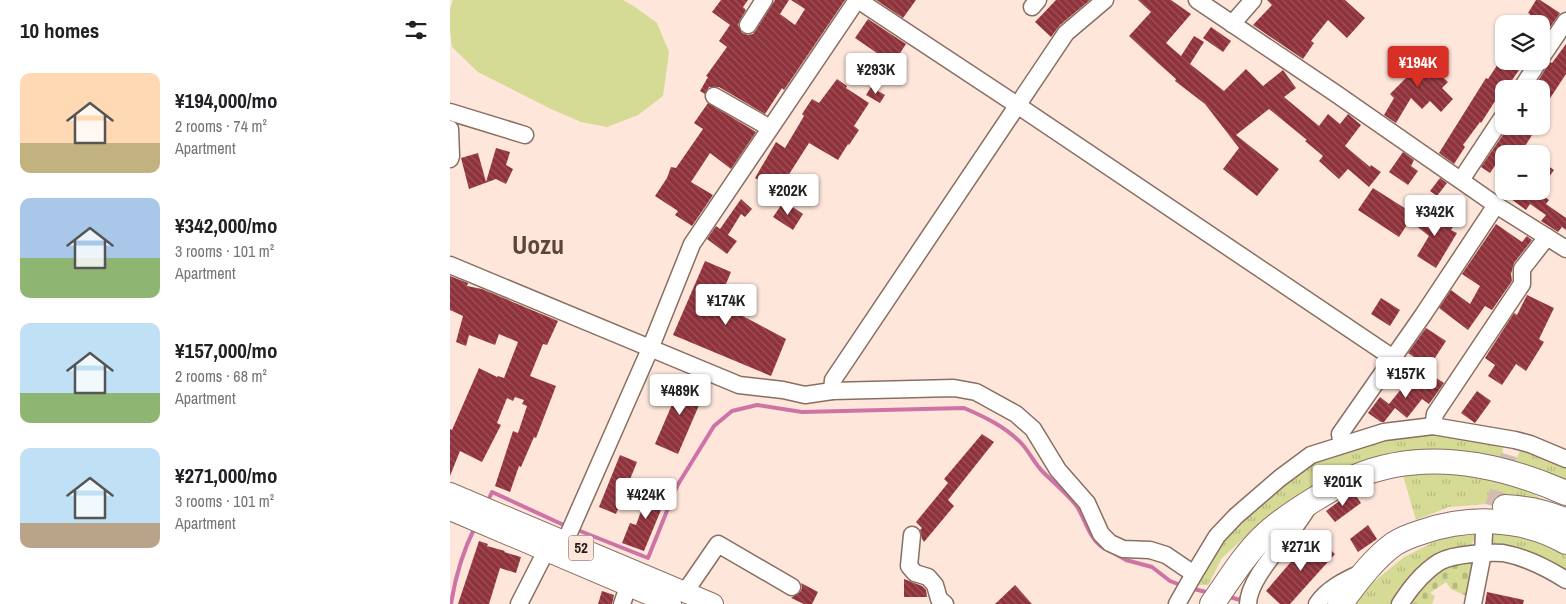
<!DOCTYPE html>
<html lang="en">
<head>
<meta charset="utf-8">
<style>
  body { margin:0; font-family:"Archivo Narrow",sans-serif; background:#f6f6f6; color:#202124; height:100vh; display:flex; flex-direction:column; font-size:19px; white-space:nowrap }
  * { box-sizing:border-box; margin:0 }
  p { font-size:16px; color:#757577 }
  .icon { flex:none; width:28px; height:28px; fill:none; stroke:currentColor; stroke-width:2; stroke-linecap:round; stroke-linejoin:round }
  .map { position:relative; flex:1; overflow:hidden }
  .drawer { display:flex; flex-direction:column; background:#fff; width:450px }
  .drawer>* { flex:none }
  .buttons { position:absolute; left:1045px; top:15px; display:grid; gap:10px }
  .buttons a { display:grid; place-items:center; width:55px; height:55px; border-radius:10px; background:#fff; box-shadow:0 1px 4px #0004; font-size:25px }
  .price { position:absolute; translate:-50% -42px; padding:0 11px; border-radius:5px; background:#fff; color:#222; font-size:16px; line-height:32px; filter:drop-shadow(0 1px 2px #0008) }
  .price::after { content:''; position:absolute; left:50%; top:30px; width:15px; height:11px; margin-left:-8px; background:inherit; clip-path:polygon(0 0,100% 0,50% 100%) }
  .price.on { background:#d93025; color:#fff }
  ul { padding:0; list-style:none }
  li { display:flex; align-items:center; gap:15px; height:125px; padding:0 20px }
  li span { display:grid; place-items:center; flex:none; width:140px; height:100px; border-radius:10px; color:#555 }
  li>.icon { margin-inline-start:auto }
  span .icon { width:60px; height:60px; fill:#fffc; stroke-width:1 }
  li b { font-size:21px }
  h2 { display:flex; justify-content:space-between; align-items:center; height:60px; padding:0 20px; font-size:21px }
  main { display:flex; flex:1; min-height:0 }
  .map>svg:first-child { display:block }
  .grass { fill:url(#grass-tufts) }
  .cemetery { fill:url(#cemetery-stones) }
  .pitch { fill:#d5da95 }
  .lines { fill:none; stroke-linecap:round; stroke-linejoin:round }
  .stream { stroke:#cd73a5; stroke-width:4 }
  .building { fill:url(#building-back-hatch) }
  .minor-tunnel { stroke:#d3bdb3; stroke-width:16; stroke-dasharray:16 8; stroke-linecap:butt }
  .minor-casing { stroke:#896f62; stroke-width:19 }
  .major-casing { stroke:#896f62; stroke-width:22 }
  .highway-casing { stroke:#896f62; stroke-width:26 }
  .minor { stroke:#fff; stroke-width:16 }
  .major { stroke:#fff; stroke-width:20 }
  .highway { stroke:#fff; stroke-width:24 }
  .labels { text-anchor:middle; stroke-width:5; stroke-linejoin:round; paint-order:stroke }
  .shield { fill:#fee6da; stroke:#665850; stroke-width:1 }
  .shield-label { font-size:15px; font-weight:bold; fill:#251b15 }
  .town-label { font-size:26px; font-weight:bold; fill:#5d4539; stroke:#fee6da }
</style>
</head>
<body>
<main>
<section class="drawer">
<h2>10 homes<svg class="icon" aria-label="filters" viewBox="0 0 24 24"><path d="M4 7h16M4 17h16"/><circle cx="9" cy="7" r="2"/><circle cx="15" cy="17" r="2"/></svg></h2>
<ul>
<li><span style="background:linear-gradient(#ffd9b3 70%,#c2b280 0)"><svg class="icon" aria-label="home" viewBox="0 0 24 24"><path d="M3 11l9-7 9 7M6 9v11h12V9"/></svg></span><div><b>¥194,000/mo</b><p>2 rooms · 74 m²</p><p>Apartment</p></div></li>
<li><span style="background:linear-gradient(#a9c7e8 60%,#8fb573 0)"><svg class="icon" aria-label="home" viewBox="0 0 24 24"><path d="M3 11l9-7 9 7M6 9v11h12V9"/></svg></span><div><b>¥342,000/mo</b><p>3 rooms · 101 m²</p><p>Apartment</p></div></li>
<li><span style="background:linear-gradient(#bfe0f5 70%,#8fb573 0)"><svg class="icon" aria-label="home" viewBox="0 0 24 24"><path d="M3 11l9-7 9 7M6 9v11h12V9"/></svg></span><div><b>¥157,000/mo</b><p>2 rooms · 68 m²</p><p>Apartment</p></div></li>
<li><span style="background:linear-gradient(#bfe0f5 75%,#b9a48a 0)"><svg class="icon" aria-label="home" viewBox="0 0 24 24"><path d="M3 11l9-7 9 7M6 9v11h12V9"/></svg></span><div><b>¥271,000/mo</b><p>3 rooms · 101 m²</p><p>Apartment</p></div></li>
</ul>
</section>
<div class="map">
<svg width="1116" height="604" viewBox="0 0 1116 604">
  <defs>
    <pattern id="grass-tufts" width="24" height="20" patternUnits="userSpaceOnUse" patternTransform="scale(1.25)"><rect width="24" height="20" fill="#d5da95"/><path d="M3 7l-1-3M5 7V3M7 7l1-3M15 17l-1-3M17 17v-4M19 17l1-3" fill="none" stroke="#b7ba80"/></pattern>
    <pattern id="cemetery-stones" width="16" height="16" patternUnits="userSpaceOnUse" patternTransform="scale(1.25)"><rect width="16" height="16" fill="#d5da95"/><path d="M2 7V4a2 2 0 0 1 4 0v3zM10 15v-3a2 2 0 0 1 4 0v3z" fill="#b7ba80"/></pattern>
    <pattern id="building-back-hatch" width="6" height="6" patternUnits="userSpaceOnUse" patternTransform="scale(1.25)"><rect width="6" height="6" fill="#90323b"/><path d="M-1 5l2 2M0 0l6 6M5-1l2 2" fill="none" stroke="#9c545a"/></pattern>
  </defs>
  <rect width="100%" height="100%" fill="#fee6da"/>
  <g class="grass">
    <polygon points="978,432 1041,440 1053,447 1052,459 891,473 809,524 772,558 758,585 742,585 778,532 869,456 930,438"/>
    <polygon points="1072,446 1116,464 1116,483 1065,462"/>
    <polygon points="994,469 1063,483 1116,512 1050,503 999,507 966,520 952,472"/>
    <polygon points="1040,528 1067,532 1116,550 1116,573 1039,549"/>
    <polygon points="1028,531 1021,546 942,604 906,604 915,589 954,557 994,537"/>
  </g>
  <polygon class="cemetery" points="1027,558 1021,598 1001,589 996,582 980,593 985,596 982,604 955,604 967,586 994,567"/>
  <polygon class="pitch" points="3,0 173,0 185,7 207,23 219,52 213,96 188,115 157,127 131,122 101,109 28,72 2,47 0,30 0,9"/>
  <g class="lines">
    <g class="stream">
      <polyline points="37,503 42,492 118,527"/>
      <path d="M125,529l73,29 29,-72 37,-60 18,-15 25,-6 45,7 162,-4c21,9 42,19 58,36 8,9 13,20 21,28 10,10 28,25 35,36 8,14 12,32 27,41"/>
      <polyline points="664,553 676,560 702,567 720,581 733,586"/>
      <polyline points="740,588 760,593"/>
      <polyline points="776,596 794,601"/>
      <path d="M1,604c4,-26 12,-53 24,-77"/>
    </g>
  </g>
  <g class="building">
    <polygon points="271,0 298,0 293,7 296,10 290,20 288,25 292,33 298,35 303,34 306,30 325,0 339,0 330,14 345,25 355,9 341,0 395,0 334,90 332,88 315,114 269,87 259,87 255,94 250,91 258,77 256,76 277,47 269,41 280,25 262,12"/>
    <polygon points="426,0 466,0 453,18"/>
    <polygon points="606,0 640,0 610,25 601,37 585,22"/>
    <polygon points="688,0 721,0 741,14 716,43 731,56 744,36 754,42 740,64 774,91 796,69 813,86 833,70 846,88 834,97 869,126 878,114 890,124 898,114 911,125 895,146 920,167 921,165 931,172 919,187 898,169 889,179 869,161 873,156 855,141 857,140 819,109 786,135 829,169 807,196 773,169 789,148 755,104 725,81 726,79 708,63 679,36 701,12"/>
    <polygon points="817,0 895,0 915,18 897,38 878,20 861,41 864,43 853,59 803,25 822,5"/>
    <polygon points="1086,0 1090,0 1110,13 1091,40 1091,24 1074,24 1080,14 1078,13"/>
    <polygon points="418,19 456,44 443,64 405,38"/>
    <polygon points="761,27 781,41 773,52 753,38"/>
    <polygon points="1116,44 1116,74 1091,112 1091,89 1083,89 1098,65 1100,62 1102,63"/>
    <polygon points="963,51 981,70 983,68 998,82 992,88 1003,99 991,112 980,101 972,109 961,98 946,123 934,115 944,98 940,94 956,78 946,67"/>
    <polygon points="1050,61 1077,61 1073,68 1071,67 1056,89 1054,89 1054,103 1047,98 1031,123 1030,122 1013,145 1015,147 1004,164 989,153 1036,78 1038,79"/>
    <polygon points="387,79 397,86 396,88 419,103 404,126 409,130 399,145 398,144 388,160 359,143 336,179 338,180 331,193 305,178 326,142 335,148 354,116 352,114 362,99 369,103"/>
    <polygon points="421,87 435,95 430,103 416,95"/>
    <polygon points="258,103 306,132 281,169 260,153 241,182 263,195 242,226 225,215 228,211 205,196 217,178 221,167 226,168 253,129 244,123"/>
    <polygon points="1059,126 1086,126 1083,132 1084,132 1070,154 1054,154 1054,160 1050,158 1040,173 1031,167"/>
    <polygon points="46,148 60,152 56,165 63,169 56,184 46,179 19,189 11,158 28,153 36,182"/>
    <polygon points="953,152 964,160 961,166 968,171 958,185 939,172"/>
    <polygon points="1091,161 1104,170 1091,188"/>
    <polygon points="990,178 997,183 987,196 980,191"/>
    <polygon points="923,188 964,214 949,237 908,210"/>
    <polygon points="1067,191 1087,191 1099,200 1096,204 1116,218 1116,230 1112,227 1108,232 1091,221 1096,215 1080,204 1076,210 1061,199"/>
    <polygon points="291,199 302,209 295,217 291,214 278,235 287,241 277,254 257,239 266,226 270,229"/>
    <polygon points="334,201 353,214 343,230 323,217"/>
    <polygon points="979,208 1003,227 1001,230 1007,233 986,268 967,256 979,236 965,225"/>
    <polygon points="1046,224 1072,242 1077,236 1082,240 1064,263 1061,274 1062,281 1042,310 1035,306 1018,330 989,308 1001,290 1020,304 1030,286 1012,274"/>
    <polygon points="255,261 281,272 268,303 336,339 321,376 223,335"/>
    <polygon points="0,276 18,283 17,286 32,289 108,321 97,345 93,344 80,376 106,386 86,438 84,437 71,467 69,466 60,492 45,486 63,431 68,433 77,406 72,404 74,400 65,397 63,401 57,398 47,423 51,425 32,462 10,451 0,476 0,429 2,430 29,368 47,377 48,376 54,378 68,342 49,334 45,345 19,335 16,346 6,342 13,316 0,310"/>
    <polygon points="1077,295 1104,308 1089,339 1094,342 1076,371 1066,364 1052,385 1038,376 1045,365 1035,358 1064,313 1067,315"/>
    <polygon points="931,298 950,310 940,326 921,314"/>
    <polygon points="976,328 996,341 979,367 958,353"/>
    <polygon points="983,376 994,383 979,404 972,399 957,418 945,408 934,422 931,422 918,413 930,397 939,404 952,388 951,387 956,378 975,389"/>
    <polygon points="233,379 256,389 228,454 205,444"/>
    <polygon points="1027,391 1041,401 1025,423 1011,413"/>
    <polygon points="532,434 544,442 498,500 504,506 474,542 472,539 470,530 472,528 466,522 498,483 494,479"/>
    <polygon points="170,455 187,462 166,514 149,507"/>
    <polygon points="200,487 218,493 194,551 172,543 180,523 186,525"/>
    <polygon points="904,493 911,503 885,522 876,511 892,499"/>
    <polygon points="918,525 927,539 908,552 900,539"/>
    <polygon points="864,535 885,554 840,604 830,604 816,591"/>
    <polygon points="29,541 38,544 37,546 55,551 54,552 71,557 66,573 50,568 39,604 8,604"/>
    <polygon points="454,579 472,586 476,590 477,597 454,597"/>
    <polygon points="351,583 368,592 362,604 354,604 341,598 350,592 352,588"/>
    <polygon points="565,585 582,604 545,604"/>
    <polygon points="152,591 164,595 162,604 148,604"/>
    <polygon points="1037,592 1074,600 1073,604 1035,604"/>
  </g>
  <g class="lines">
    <polyline class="minor-tunnel" points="1036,529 1059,455"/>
    <g class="minor-casing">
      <g id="minor">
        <polyline points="408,0 567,105 943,358"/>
        <polyline points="747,0 885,93 1046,205 1116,249"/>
        <polyline points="582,7 588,0"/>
        <polyline points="782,24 803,0"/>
        <polyline points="298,25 314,0"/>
        <polyline points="1091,58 1116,21"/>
        <polyline points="1071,89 1089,61"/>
        <polyline points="264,96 320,128"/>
        <polyline points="0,112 75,135"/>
        <polyline points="0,129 1,156 0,159"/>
        <polyline points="1011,180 1054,115"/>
        <polyline points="0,265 289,385 333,390 355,395 382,391 504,388 526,392 566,414 583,429 608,470 637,503 651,534 660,543 673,549 700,550 716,555 744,574"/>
        <polyline points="382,391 383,380 616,33 655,0"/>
        <polyline points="983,426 985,414 1072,284 1072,269 1097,237"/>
        <polyline points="892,445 890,434 973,315 1046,205"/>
        <polyline points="462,535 459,566 465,573 478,577 485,585 489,599 495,604"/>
        <polyline points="235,592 268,544 342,587"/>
        <polyline points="69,604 96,551 115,542 200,349 242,244 407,0"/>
        <polyline points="172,604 182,575"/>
        <polyline points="727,604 744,574 767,536 786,516 830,478 861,455 934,432 983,426 1065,440 1080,444 1116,459"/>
        <path d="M798,604c1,-30 45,-68 60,-97"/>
        <path d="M867,604c10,-15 28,-24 44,-31"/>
        <path d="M950,604c11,-17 22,-31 39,-42 9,-5 22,-7 33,-8 10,-1 21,-2 31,-1 22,4 44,15 63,27"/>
        <polyline points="1023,604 1033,553 1034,534"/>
      </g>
    </g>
    <g class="major-casing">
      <g id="major">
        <polyline points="0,493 263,604"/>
        <polyline points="0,510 221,604"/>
      </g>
    </g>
    <g class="highway-casing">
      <g id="highway">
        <path d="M1055,507c21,1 42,5 61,14"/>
        <path d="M762,604c16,-22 31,-48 51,-67 15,-15 34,-27 52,-38 13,-8 26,-16 40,-22 69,-29 145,-13 211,16"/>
        <path d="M890,604c16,-21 32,-44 54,-60 8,-5 18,-9 28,-12 46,-16 101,-15 144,10"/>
      </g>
    </g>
    <use href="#minor" class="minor"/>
    <use href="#major" class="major"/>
    <use href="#highway" class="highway"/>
  </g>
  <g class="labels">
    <rect class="shield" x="118.5" y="535.5" width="25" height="25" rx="4"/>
    <g class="shield-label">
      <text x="131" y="553">52</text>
    </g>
    <g class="town-label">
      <text x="88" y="254">Uozu</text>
    </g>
  </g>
</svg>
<div class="buttons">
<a><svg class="icon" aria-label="layers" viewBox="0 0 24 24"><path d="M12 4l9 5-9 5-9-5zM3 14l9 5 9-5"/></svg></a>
<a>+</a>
<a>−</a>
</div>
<b class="price on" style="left:968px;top:88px">¥194K</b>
<b class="price" style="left:426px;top:95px">¥293K</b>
<b class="price" style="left:338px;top:216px">¥202K</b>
<b class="price" style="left:985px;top:237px">¥342K</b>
<b class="price" style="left:276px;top:326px">¥174K</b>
<b class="price" style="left:956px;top:399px">¥157K</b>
<b class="price" style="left:230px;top:416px">¥489K</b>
<b class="price" style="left:893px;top:507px">¥201K</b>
<b class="price" style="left:196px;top:520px">¥424K</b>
<b class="price" style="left:851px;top:572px">¥271K</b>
</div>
</main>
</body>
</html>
